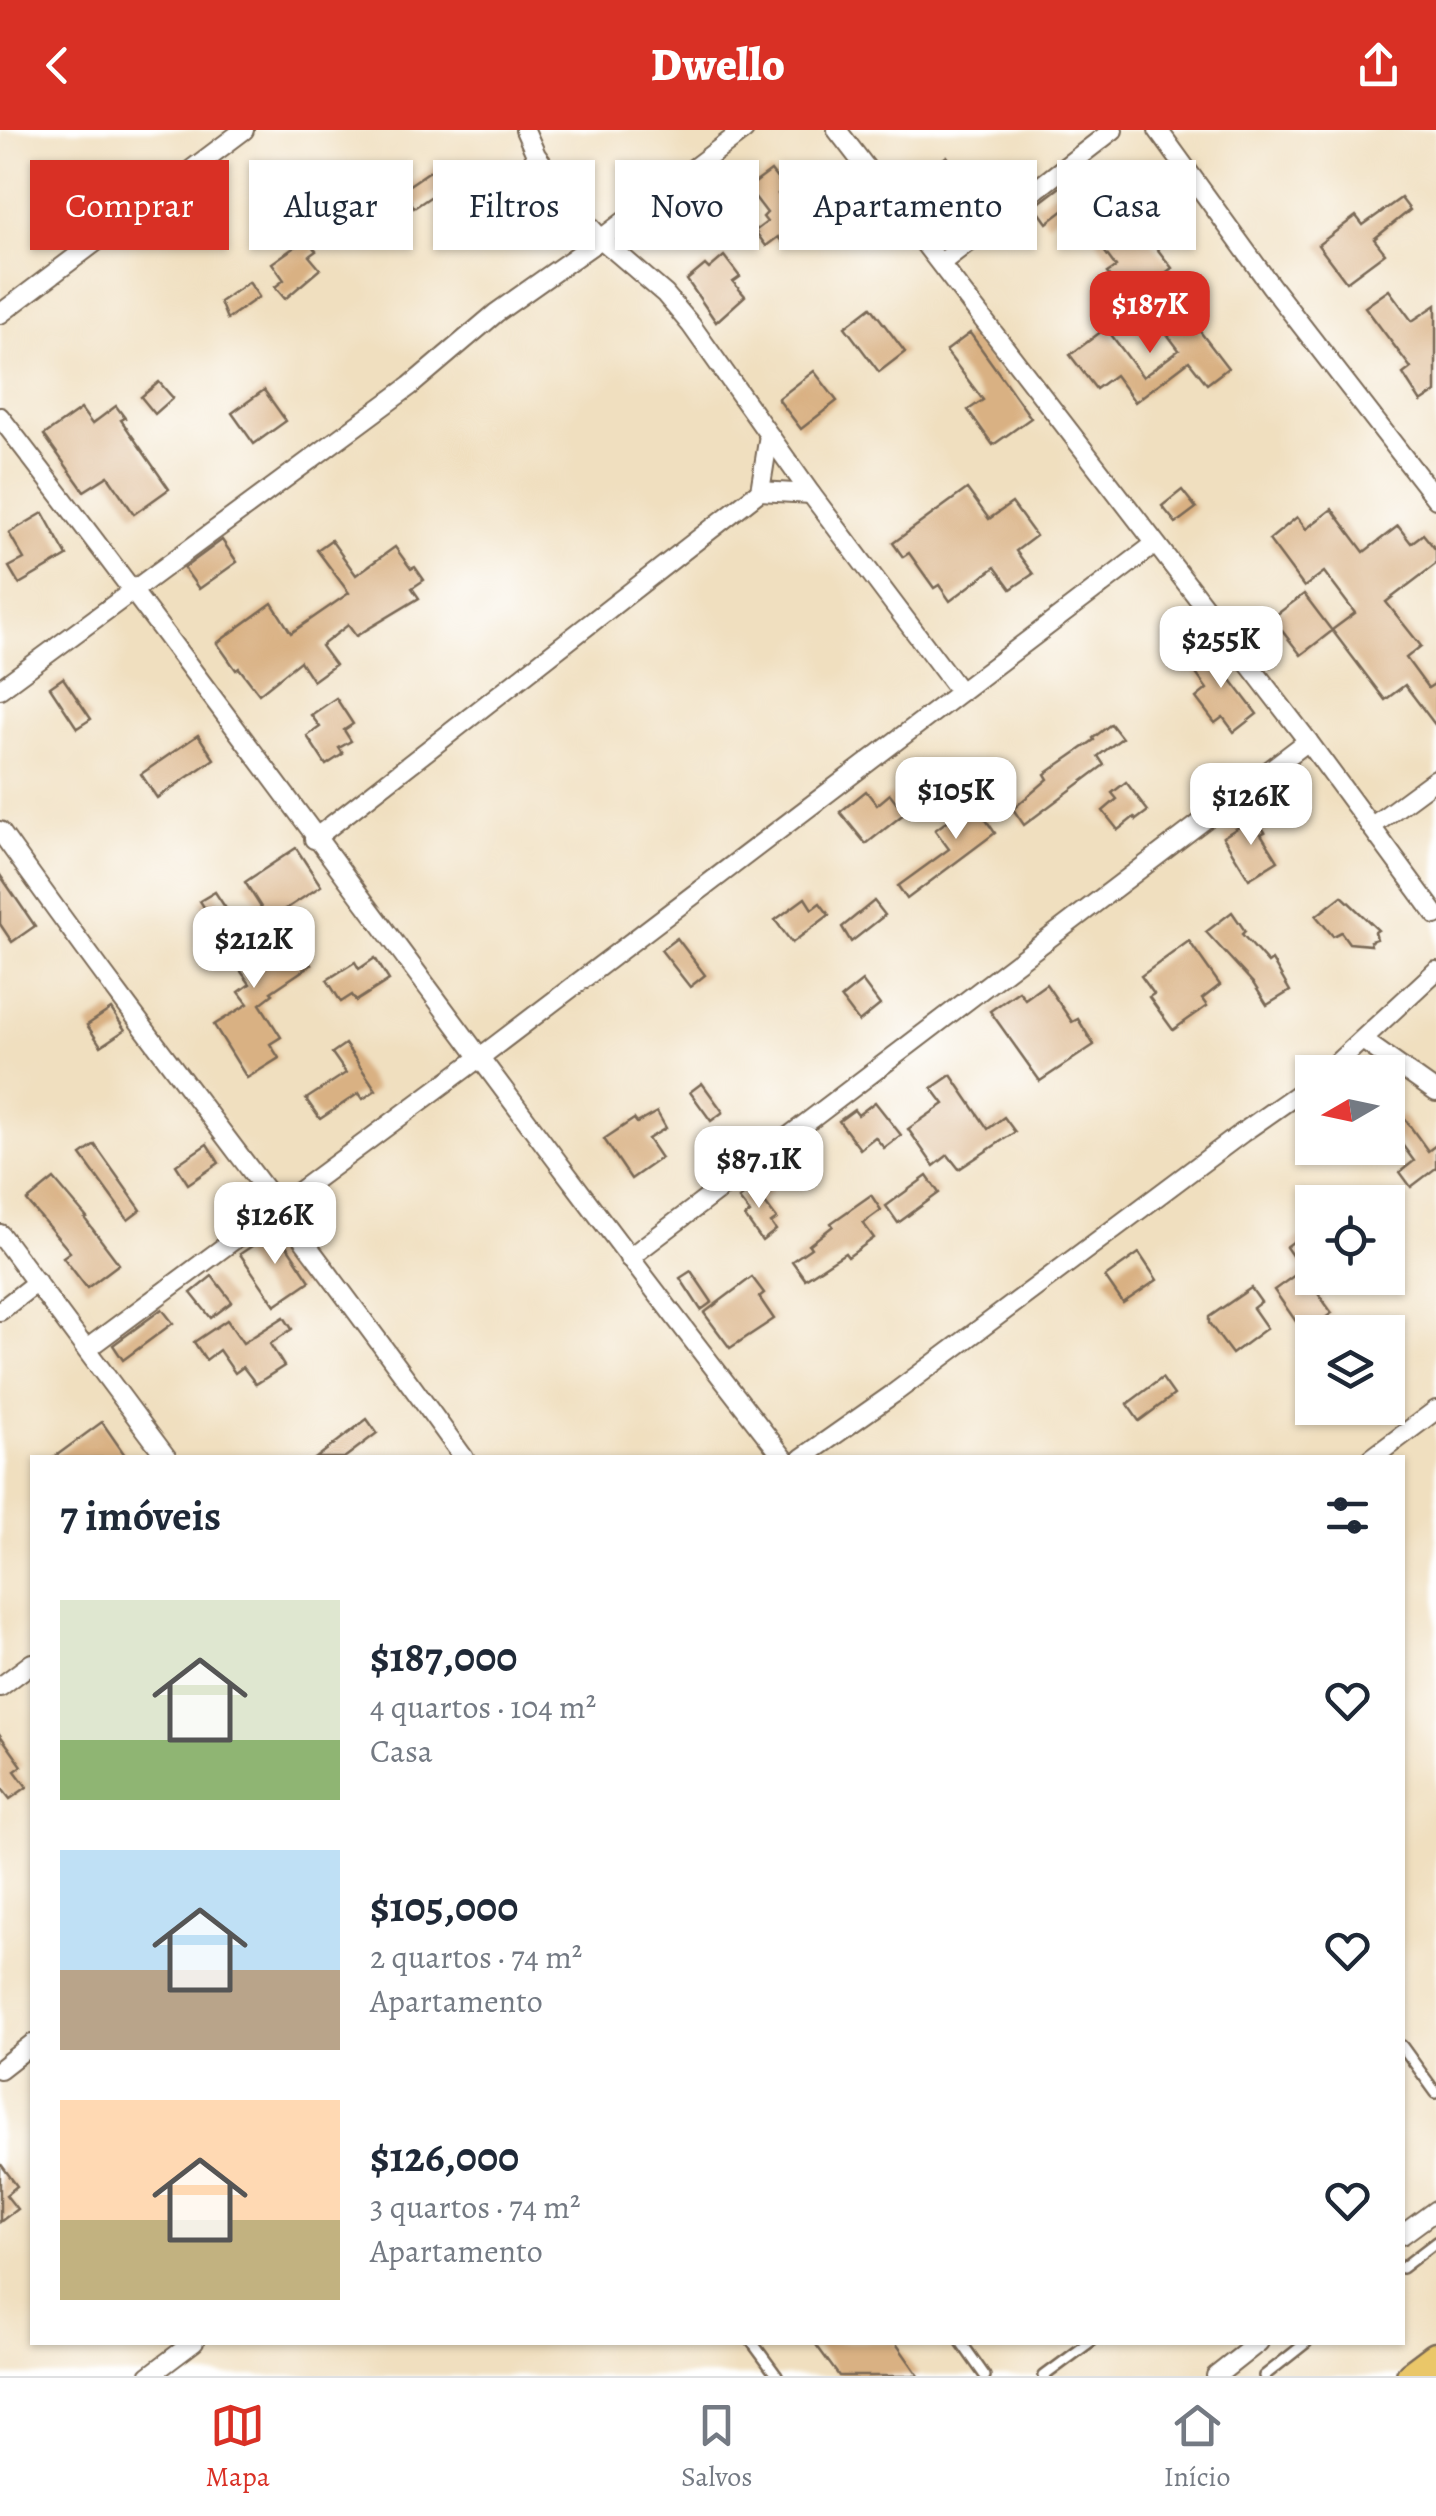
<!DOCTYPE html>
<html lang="pt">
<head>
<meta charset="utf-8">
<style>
  body { margin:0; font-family:Alegreya,serif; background:#f6f6f7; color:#1f2937; height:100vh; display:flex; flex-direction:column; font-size:38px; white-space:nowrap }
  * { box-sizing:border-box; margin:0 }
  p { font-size:32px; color:#747a83 }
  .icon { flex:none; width:55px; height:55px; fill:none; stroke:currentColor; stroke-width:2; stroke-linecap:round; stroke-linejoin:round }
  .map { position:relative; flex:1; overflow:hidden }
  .details { position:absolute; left:30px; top:1325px; width:1375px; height:890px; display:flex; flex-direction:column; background:#fff; border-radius:0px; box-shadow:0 2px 8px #0004 }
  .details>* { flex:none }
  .banner { position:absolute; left:30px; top:30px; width:1378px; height:90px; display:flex; gap:20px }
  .needle { width:65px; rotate:261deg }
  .buttons { position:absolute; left:1295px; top:925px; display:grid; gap:20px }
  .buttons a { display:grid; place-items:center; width:110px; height:110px; border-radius:0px; background:#fff; box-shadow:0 2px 8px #0004; font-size:50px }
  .price { position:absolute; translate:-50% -85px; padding:0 22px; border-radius:20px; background:#fff; color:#222; font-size:32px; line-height:65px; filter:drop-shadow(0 2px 5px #0008) }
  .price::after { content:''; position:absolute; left:50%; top:60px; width:30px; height:22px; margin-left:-15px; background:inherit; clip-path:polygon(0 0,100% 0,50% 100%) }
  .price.selected { background:#d93025; color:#fff }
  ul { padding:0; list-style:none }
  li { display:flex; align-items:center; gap:30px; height:250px; padding:0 30px }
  li span { display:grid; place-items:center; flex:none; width:280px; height:200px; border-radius:0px; color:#555 }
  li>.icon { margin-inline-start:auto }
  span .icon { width:120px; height:120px; fill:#fffc; stroke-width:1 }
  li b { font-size:42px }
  h2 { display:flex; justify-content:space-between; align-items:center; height:120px; padding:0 30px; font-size:42px }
  .tag { padding:0 35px; border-radius:0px; background:#fff; box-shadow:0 2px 8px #0004; font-size:35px; line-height:90px }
  .tag.selected { background:#d93025; color:#fff }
  header { display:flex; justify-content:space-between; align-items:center; height:130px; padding:0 30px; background:#d93025; color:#fff; font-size:45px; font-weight:800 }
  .menu { display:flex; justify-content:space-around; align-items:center; height:140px; border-top:2px solid #e0e1e3; background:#fff; font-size:28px; color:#747a83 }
  .menu a { display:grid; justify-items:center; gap:5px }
  .menu .selected { color:#d93025 }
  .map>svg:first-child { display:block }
  .building { fill:#d9b183 }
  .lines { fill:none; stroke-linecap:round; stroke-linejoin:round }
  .service-casing { stroke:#7a6956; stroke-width:14 }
  .minor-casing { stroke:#7a6956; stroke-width:22 }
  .trunk-casing { stroke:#7a6956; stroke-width:35 }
  .service { stroke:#fff; stroke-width:9 }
  .minor { stroke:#fff; stroke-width:18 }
  .trunk { stroke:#eac769; stroke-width:30 }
</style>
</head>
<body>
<header><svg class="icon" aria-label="back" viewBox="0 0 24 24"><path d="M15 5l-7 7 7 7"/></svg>Dwello<svg class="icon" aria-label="share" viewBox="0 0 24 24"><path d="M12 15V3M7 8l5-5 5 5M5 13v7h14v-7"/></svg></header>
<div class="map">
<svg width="1436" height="2246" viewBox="0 0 1436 2246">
  <rect width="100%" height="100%" fill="#fff"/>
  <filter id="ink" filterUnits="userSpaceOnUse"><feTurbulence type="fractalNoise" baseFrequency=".01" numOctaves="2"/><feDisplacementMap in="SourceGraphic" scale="20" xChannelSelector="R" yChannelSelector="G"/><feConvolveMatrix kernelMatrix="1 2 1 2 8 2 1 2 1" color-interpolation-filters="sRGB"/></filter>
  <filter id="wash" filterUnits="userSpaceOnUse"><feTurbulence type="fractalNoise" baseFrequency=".0048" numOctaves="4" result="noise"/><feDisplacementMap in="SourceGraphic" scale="40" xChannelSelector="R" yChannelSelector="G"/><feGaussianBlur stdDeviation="2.25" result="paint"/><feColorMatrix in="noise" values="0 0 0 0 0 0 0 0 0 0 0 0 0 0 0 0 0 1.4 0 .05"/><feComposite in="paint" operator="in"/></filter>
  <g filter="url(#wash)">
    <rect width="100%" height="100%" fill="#f0dfbf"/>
    <g id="blocks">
      <g class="building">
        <polygon points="947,26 974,61 943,84 916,49"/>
        <polygon points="436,37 448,55 414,78 405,58"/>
        <polygon points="771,41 785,59 778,64 805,100 785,115 778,107 766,116 755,101 767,92 763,87 767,83 748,58"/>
        <polygon points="334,51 352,75 345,79 356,94 339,106 329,92 324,95 306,72"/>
        <polygon points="1068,51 1081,67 1047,93 1035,76"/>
        <polygon points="1401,68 1410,80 1374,109 1385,123 1346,152 1318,115 1356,86 1363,95"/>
        <polygon points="882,78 898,100 881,113 864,92"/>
        <polygon points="1130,84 1172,138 1137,164 1130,154 1121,161 1107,143 1116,137 1096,110"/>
        <polygon points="306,109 316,121 309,126 320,139 285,169 275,157 284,150 272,133"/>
        <polygon points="724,126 740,147 733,152 745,166 716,192 687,150 705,135 709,139"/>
        <polygon points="249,152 259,167 227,189 220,172"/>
        <polygon points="1389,160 1412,191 1436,175 1436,262 1421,272 1403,244 1411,238 1365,177"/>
        <polygon points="1185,172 1200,192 1195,195 1228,238 1207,254 1189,231 1135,272 1115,245 1096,259 1070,225 1106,198 1143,247 1179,220 1158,192"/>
        <polygon points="871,177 905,222 879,242 845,197"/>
        <polygon points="970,203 1031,288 993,315 968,280 983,270 946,221"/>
        <polygon points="814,241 837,271 801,299 778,269"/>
        <polygon points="159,252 173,268 155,284 141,267"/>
        <polygon points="264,260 286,291 254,314 232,283"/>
        <polygon points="116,276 125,288 121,290 169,359 134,384 108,346 84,361 44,305 81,279 92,294"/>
        <polygon points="967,359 989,389 1012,373 1036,406 1016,421 1033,444 1011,459 995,437 950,471 939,455 934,458 909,423 903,427 893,413"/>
        <polygon points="1182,360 1196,378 1176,393 1162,376"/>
        <polygon points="1332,379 1364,422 1398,396 1411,413 1423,404 1436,420 1436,434 1386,472 1421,516 1406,528 1428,558 1436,553 1436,596 1405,555 1385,570 1332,500 1355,483 1324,442 1304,457 1269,410 1297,387 1306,399"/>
        <polygon points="43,383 67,426 19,454 9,437 24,429 9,403"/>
        <polygon points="222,410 237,432 199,459 184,438"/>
        <polygon points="331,410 356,445 395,417 411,439 415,437 424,450 412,458 419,468 356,506 348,495 321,516 335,535 313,551 300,531 259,564 239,538 236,540 217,513 272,473 291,503 349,463 317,420"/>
        <polygon points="1304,464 1332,501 1301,525 1272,488"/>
        <polygon points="1217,514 1227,526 1218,533 1257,584 1234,602 1223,587 1215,593 1196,568 1207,559 1190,535"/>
        <polygon points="63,548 91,589 77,598 50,557"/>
        <polygon points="336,568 353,594 344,600 351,611 339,618 343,624 326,635 307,606 320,597 311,585"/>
        <polygon points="1111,594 1122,608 1098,626 1104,635 1024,695 1013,679 1048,649 1045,644 1094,610 1093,608"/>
        <polygon points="198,605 214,629 157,668 141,644"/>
        <polygon points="1126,652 1148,681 1136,690 1134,687 1118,700 1103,681 1117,669 1112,663"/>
        <polygon points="866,661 877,675 890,664 905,683 866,714 840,682"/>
        <polygon points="989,661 999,675 984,687 995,703 907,769 898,756 949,719 935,700"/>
        <polygon points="1255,687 1265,702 1261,704 1278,731 1249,749 1223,707"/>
        <polygon points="296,718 321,756 269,790 245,752"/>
        <polygon points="0,745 35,796 12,812 0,794"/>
        <polygon points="215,762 258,827 290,805 311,835 271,862 273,864 260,874 281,907 270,914 279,928 247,948 214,895 248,874 239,862 250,854 240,840 243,838 237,828 200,771"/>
        <polygon points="1342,766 1378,800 1375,802 1377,809 1370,811 1371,815 1349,813 1341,802 1333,806 1316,786"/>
        <polygon points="805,768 812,779 820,773 829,785 792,813 775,790"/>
        <polygon points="874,771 885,785 851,812 842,797"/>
        <polygon points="1232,782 1245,801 1242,804 1268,833 1272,830 1290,861 1267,875 1253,853 1206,802"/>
        <polygon points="677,808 705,845 690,857 661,820"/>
        <polygon points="1189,811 1220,855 1202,869 1207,876 1173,900 1149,867 1154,864 1141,846"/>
        <polygon points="375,828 389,850 356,871 352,865 341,872 327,850 355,832 359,839"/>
        <polygon points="862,851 880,875 859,892 841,868"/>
        <polygon points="1046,854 1072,892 1078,889 1094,915 1040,951 990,881 1019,861 1025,869"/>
        <polygon points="111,879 125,900 101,916 87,895"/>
        <polygon points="345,914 376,960 363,969 359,963 320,989 306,969 346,943 332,923"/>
        <polygon points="951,945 988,999 1004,987 1015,1002 959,1039 948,1025 934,1036 908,999 944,974 932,958"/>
        <polygon points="702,953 723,982 711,991 690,962"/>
        <polygon points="875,972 901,1005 884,1018 875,1007 860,1019 839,991 854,980 858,985"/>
        <polygon points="657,982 666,998 648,1009 661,1028 631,1049 604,1009 634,989 637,993"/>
        <polygon points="1402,985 1428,1021 1436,1015 1436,1038 1411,1057 1400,1042 1414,1031 1388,995"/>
        <polygon points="207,1014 219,1033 188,1054 176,1035"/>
        <polygon points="95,1015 141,1080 128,1090 81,1025"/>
        <polygon points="927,1046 939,1063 898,1093 886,1076"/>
        <polygon points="54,1049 87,1088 85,1089 119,1134 87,1158 63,1127 70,1122 27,1071"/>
        <polygon points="763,1051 772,1062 762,1069 777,1089 771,1093 776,1100 762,1111 745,1087 750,1083 739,1069"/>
        <polygon points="871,1065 881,1080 863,1093 874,1108 848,1127 845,1123 805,1149 792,1131 811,1118 809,1115 833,1096 831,1093"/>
        <polygon points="1312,1098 1312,1148 1328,1148 1314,1158 1332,1183 1304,1203 1274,1160 1302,1140 1286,1117"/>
        <polygon points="276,1100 310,1151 275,1175 240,1124"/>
        <polygon points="1139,1123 1157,1150 1123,1173 1105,1147"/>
        <polygon points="691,1141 712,1172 701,1180 680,1148"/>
        <polygon points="212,1146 232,1172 211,1188 191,1163"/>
        <polygon points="752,1147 764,1163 759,1167 774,1189 730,1218 704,1183"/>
        <polygon points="1251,1158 1261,1172 1253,1178 1267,1198 1232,1224 1209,1193 1209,1187"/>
        <polygon points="162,1179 173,1193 123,1230 113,1215"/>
        <polygon points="284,1187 292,1199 270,1214 284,1236 256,1254 243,1237 235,1243 219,1220 206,1230 194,1212 227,1190 243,1213"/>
        <polygon points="1162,1248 1174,1265 1139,1291 1127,1274"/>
        <polygon points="367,1289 377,1303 344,1328 316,1328"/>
        <polygon points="102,1292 127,1328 53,1328"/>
        <polygon points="0,1605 22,1636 15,1641 27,1657 10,1669 0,1656"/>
        <polygon points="0,2033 17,2056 6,2065 17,2079 0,2092"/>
        <polygon points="814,2212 895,2212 919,2246 839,2246"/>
      </g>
    </g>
  </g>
  <g filter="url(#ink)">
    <use href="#blocks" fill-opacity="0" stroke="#7a6956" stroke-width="2.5"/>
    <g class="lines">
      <g class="service-casing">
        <g id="service">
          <polyline points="1402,1916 1436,1963"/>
          <polyline points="1402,2138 1436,2112"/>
          <polyline points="752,2212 777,2246"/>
          <polyline points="961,2212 985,2246"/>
          <polyline points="1044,2246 1090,2212"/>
          <polyline points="1264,2246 1307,2212"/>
        </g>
      </g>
      <g class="minor-casing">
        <g id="minor">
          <polyline points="525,0 536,25 585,91 601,109 665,164 691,195 811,364 960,562"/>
          <polyline points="837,0 1308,611 1436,785"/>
          <polyline points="1158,0 1271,156 1436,369"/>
          <polyline points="941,133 1113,0"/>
          <polyline points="0,184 244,0"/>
          <path d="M0,287c266,344 516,699 784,1041"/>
          <polyline points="760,361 769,305"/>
          <polyline points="0,559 410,256 496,183 601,109 744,0"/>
          <polyline points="1371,697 1436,649"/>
          <path d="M0,701c150,212 312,415 464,627"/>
          <polyline points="314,709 760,361 811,364"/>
          <polyline points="1364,911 1436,962"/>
          <polyline points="1327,942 1436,841"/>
          <polyline points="0,1104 167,1328"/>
          <polyline points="629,1128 1308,611"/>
          <polyline points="0,1181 37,1152"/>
          <polyline points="88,1218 479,928 1155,414"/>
          <polyline points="802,1328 893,1264 1242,1003 1312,954"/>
          <polyline points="1372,1328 1436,1280"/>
          <polyline points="0,1557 32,1533"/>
          <polyline points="0,1939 32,1914"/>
          <polyline points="1402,2105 1436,2080"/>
          <polyline points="149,2246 194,2212"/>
          <polyline points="1216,2246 1259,2212"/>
        </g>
      </g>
      <g class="trunk-casing">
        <polyline id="trunk" points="1412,2246 1436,2228"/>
      </g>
      <use href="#service" class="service"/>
      <use href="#minor" class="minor"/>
      <use href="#trunk" class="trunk"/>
    </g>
  </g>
</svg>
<div class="buttons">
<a><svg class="needle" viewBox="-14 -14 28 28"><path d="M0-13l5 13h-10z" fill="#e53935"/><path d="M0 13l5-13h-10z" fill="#747a83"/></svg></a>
<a><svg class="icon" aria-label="locate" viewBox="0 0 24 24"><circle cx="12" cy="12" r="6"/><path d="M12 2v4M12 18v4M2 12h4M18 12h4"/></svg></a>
<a><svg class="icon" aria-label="layers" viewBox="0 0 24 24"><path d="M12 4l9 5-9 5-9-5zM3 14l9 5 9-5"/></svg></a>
</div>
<b class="price selected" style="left:1150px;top:226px">$187K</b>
<b class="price" style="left:1221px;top:561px">$255K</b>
<b class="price" style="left:956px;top:712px">$105K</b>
<b class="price" style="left:1251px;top:718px">$126K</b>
<b class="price" style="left:254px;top:861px">$212K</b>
<b class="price" style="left:759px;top:1081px">$87.1K</b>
<b class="price" style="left:275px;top:1137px">$126K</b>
<div class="banner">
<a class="tag selected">Comprar</a>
<a class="tag">Alugar</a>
<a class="tag">Filtros</a>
<a class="tag">Novo</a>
<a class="tag">Apartamento</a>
<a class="tag">Casa</a>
</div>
<section class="details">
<h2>7 imóveis<svg class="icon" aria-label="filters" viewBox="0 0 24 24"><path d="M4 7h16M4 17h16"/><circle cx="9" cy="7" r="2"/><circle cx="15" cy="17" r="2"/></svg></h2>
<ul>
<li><span style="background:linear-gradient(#dfe7d0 70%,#8fb573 0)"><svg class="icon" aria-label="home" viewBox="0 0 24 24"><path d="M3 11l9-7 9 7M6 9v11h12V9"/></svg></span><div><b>$187,000</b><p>4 quartos · 104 m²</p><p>Casa</p></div><svg class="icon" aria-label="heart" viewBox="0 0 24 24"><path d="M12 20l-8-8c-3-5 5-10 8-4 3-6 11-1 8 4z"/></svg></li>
<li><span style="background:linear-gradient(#bfe0f5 60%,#b9a48a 0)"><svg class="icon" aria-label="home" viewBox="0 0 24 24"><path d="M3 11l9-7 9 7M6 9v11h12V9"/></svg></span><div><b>$105,000</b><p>2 quartos · 74 m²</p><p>Apartamento</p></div><svg class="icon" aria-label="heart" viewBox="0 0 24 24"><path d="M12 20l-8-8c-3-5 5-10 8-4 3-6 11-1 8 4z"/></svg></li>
<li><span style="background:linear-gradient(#ffd9b3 60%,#c2b280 0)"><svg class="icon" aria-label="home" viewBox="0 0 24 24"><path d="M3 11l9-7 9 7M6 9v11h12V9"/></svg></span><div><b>$126,000</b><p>3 quartos · 74 m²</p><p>Apartamento</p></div><svg class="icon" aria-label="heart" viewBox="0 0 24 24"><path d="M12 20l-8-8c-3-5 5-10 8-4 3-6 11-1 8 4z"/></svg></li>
</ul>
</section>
</div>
<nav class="menu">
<a class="selected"><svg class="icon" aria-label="map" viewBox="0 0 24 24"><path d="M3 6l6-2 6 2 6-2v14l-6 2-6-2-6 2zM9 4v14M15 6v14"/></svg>Mapa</a>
<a><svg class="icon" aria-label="saved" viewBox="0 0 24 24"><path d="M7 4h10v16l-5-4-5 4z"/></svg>Salvos</a>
<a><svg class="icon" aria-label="home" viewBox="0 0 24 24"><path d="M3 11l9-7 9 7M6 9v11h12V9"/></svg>Início</a>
</nav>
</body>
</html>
